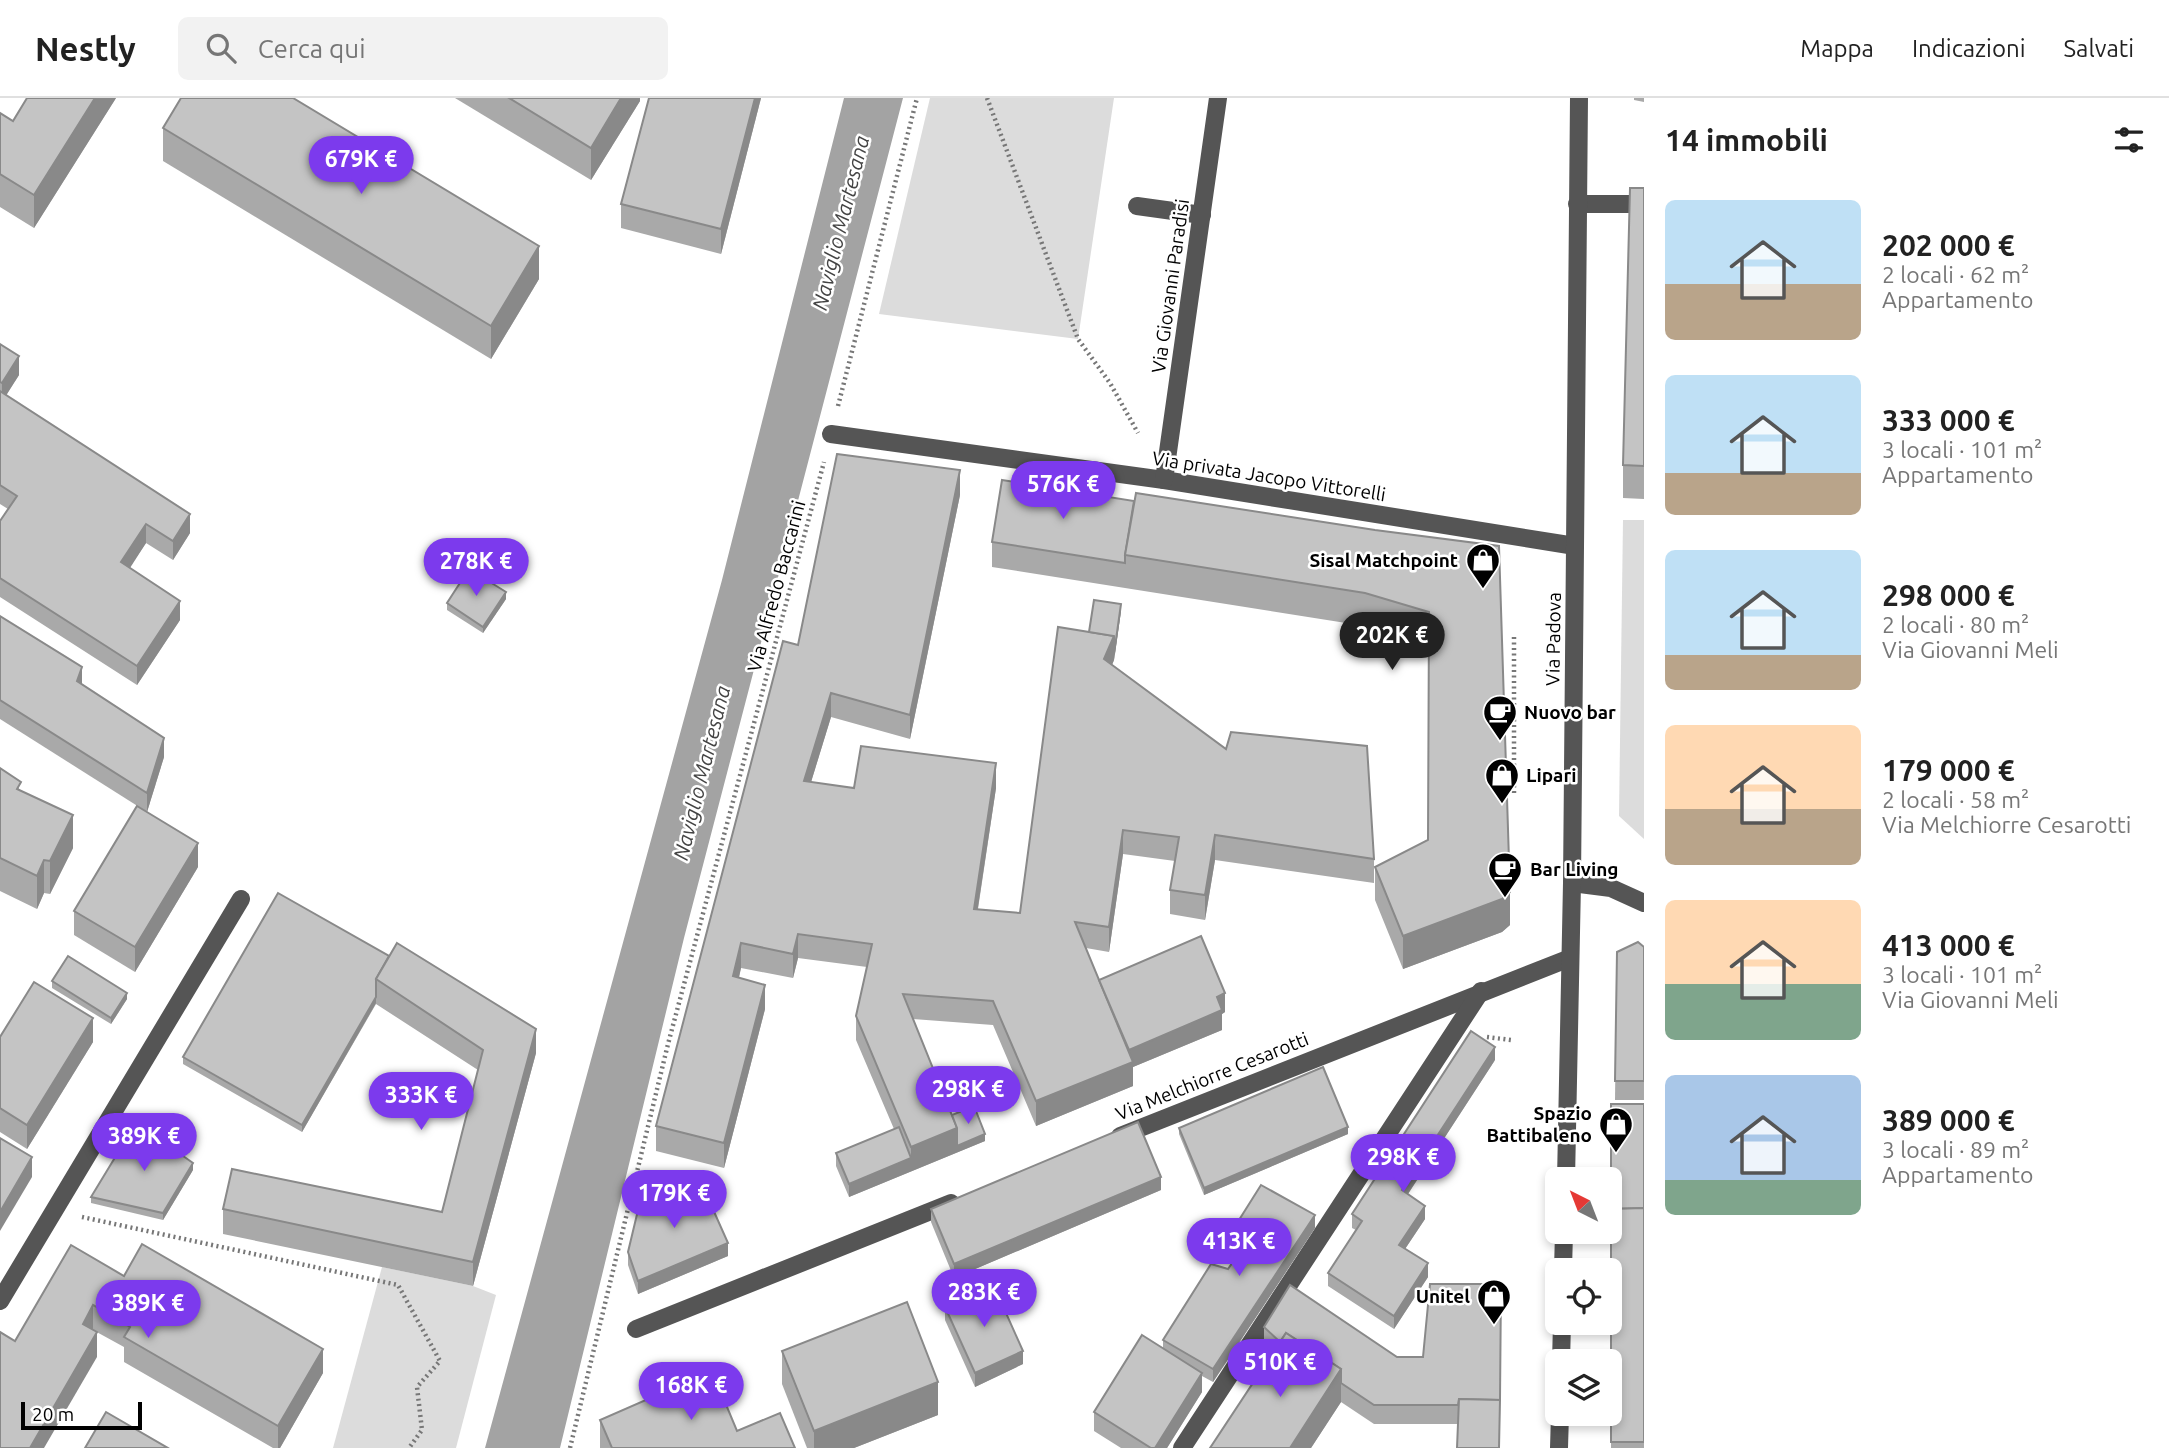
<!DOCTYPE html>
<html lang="it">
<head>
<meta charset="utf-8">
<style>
  body { margin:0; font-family:Ubuntu,sans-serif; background:#f2f2f2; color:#222; height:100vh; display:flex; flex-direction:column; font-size:26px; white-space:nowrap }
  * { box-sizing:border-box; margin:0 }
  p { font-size:23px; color:#767676 }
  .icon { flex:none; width:38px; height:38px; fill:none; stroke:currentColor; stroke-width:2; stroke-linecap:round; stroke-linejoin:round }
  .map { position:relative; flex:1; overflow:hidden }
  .drawer { display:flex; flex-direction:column; background:#fff; width:525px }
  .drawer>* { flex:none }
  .needle { width:46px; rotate:318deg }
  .buttons { position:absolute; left:1545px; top:1069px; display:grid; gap:14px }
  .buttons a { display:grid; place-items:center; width:77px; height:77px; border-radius:10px; background:#fff; box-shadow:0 4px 10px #0003; font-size:35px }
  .scale { position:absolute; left:21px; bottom:18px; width:121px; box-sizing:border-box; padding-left:7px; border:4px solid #000; border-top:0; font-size:19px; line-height:24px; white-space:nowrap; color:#000; -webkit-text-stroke:5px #fff; paint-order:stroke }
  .price { position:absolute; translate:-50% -60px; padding:0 16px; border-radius:24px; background:#7c3aed; color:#fff; font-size:23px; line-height:46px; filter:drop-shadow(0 2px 4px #0008) }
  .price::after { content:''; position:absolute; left:50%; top:42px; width:21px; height:16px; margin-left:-10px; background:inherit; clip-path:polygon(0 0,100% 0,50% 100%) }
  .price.on { background:#222; color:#fff }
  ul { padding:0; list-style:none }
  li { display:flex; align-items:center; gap:21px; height:175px; padding:0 21px }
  li span { display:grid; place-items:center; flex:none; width:196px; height:140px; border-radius:10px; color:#555 }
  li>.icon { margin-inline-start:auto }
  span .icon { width:84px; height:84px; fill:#fffc; stroke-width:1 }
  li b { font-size:30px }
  h2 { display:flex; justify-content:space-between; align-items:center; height:84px; padding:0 21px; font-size:30px }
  header { display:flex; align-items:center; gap:42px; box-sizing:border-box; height:98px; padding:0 35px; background:#fff; border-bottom:2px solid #e0e0e0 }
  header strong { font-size:33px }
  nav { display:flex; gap:38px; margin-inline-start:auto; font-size:24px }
  .search { width:490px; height:63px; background:#f2f2f2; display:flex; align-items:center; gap:18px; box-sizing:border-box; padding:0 24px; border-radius:10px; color:#767676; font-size:26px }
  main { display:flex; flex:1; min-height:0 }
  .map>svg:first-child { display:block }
  .green { fill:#dcdcdc }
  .water { fill:#a3a3a3 }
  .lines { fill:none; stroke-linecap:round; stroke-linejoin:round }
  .path { stroke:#777; stroke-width:4.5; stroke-dasharray:2 3.5; stroke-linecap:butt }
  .minor { stroke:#555; stroke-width:18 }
  .wall { fill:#a9a9a9 }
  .shaded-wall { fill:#898989 }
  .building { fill:#c4c4c4; stroke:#898989; stroke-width:2 }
  .labels { text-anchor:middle; stroke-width:5; stroke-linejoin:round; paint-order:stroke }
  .street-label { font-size:19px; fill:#000; stroke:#fff }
  .poi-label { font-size:19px; font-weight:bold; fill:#000; stroke:#fff; text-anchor:end }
  .water-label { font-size:21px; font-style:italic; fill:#444; stroke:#fff }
</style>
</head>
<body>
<header>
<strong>Nestly</strong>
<div class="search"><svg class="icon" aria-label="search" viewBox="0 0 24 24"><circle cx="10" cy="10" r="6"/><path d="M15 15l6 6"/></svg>Cerca qui</div>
<nav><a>Mappa</a><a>Indicazioni</a><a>Salvati</a></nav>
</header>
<main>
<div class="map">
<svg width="1644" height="1350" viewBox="0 0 1644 1350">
  <rect width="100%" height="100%" fill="#fff"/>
  <g class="green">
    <polygon points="930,0 1114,0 1078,241 879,216"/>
    <polygon points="1623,422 1644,422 1644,741 1619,718"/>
    <polygon points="382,1169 473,1188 496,1197 456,1350 333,1350"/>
  </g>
  <polygon class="water" points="844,0 903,0 684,840 560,1350 485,1350 722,482"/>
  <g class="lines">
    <g class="path">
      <polyline points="987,0 1078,241 1110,285 1138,335"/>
      <polyline points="838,308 917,0"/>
      <polyline points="1514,695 1514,538"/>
      <polyline points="1487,939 1511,942"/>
      <polyline points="82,1119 398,1187 440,1263 417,1289 422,1332 409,1350"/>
      <polyline points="570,1350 668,946 824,364"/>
    </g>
    <g class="minor">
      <polyline points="1577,106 1644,106"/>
      <polyline points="1137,108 1202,117"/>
      <polyline points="831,336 1164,382 1575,448"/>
      <polyline points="1164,382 1218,0"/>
      <polyline points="1572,785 1611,790 1644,805"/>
      <polyline points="1120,1038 1570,860"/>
      <polyline points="1566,1082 1572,785 1579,0"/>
      <polyline points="1563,1172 1564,1134"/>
      <polyline points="0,1203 241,801"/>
      <polyline points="636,1231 951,1105"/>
      <polyline points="1561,1264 1562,1225"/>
      <polyline points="1182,1350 1481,893"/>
      <polyline points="1559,1350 1560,1316"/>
    </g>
  </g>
  <g class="wall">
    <polygon points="116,0 34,130 0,109 0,15 13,23"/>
    <polygon points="455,0 640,0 640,3 591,82"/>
    <polygon points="649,0 761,0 721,156 621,130 621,106"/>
    <polygon points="1634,0 1644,0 1644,4 1634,2"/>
    <polygon points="163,30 539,181 491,261 163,63"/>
    <polygon points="1644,90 1644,401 1623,400 1623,367"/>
    <polygon points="0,246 19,277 6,297 190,435 173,462 146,445 129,470 180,522 137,587 0,499 0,423 8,411 0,406"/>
    <polygon points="960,397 910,641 831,619 811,684 854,690 996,690 978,811 1020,815 1089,534 1121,513 1114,562 1112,567 1374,761 1374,785 1215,762 1205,822 1170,816 1170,792 1175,763 1123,756 1109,854 1086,850 1099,882 1225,914 1222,916 1222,932 1133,969 1133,988 1036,1028 993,927 913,921 952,1017 985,1043 849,1099 836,1068 836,1055 894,1031 856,942 856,918 867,869 798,860 793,880 741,870 739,880 765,911 724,1070 656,1053 656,1028 798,547"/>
    <polygon points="1134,403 1499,448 1510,827 1502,834 1403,871 1375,802 1375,769 1428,742 1429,547 1365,528 992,469 992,444"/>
    <polygon points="506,501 483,535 447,512 447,505"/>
    <polygon points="0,518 82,586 164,659 147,714 0,621"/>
    <polygon points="0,670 73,750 50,796 44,795 37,811 0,793"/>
    <polygon points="198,769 135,874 74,837 74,813"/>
    <polygon points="278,795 536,955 473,1188 223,1136 223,1111 442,1114 478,972 376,906 302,1034 183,966 183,959"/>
    <polygon points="1644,849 1644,1002 1615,1002 1617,854"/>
    <polygon points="52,883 127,901 111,926 52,890"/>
    <polygon points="0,939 93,944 27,1051 0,1034"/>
    <polygon points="1495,962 1408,1096 1425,1121 1405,1151 1428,1179 1394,1231 1328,1188 1328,1175 1356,1132 1352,1130 1352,1116"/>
    <rect x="1611" y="1006" width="33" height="344"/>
    <polygon points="1179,1030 1348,1036 1204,1097 1179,1036"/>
    <polygon points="193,1072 163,1122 91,1105 91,1099"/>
    <polygon points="1161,1092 954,1180 931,1124 931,1111"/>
    <polygon points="1234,1130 1315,1130 1213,1284 1202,1278 1202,1294 1167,1350 1121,1350 1094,1333 1094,1314 1163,1250 1163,1242 1228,1171 1243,1148 1234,1144"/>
    <polygon points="628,1154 728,1158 638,1196 628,1167"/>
    <polygon points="124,1178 323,1275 280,1350 273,1350 124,1264 124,1249 93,1232 97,1259 15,1243"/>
    <polygon points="1501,1186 1500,1326 1374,1326 1341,1304 1311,1350 1210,1350 1272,1256 1264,1249 1264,1229 1397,1259 1423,1259"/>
    <polygon points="945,1209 1023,1266 975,1289 945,1222"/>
    <polygon points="782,1253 938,1317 854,1350 807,1350 782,1286"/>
    <polygon points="600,1322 737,1333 795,1350 600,1350"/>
  </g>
  <g class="shaded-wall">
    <polygon points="95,0 116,0 34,130 34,97"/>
    <polygon points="621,0 640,0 640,3 591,82 591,50"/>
    <polygon points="755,0 761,0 721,156 721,131"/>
    <polygon points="539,148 539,181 491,261 491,228"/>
    <polygon points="19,258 19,277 2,304 2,285"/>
    <polygon points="960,372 960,397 910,641 910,617"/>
    <polygon points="190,416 190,435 173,462 173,443"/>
    <polygon points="146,426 146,445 121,484 121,464"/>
    <polygon points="506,494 506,501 483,535 483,529"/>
    <polygon points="180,503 180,522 137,587 137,568"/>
    <polygon points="1121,506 1121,513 1114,562 1114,556"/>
    <polygon points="1114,538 1114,562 1104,586 1104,561"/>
    <polygon points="82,569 82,589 77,583"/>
    <polygon points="831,595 831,619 804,707 804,683"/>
    <polygon points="164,640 164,659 147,714 147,695"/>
    <polygon points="996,665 996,690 974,835 974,811"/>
    <polygon points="73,717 73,750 50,796 50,763"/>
    <polygon points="1123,732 1123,756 1109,854 1109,829"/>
    <polygon points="1215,737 1215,762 1205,822 1205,797"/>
    <polygon points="198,745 198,769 135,874 135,849"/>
    <polygon points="44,762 44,795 37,811 37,778"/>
    <polygon points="1510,794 1510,827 1502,834 1403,871 1403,838"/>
    <polygon points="798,836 798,860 793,880 793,856"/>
    <polygon points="741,845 741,870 733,903 733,878"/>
    <polygon points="765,887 765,911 724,1070 724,1045"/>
    <polygon points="127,895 127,901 111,926 111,920"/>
    <polygon points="1225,895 1225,914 1222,916 1222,932 1133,969 1133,988 1036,1028 1036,1003 1127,953"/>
    <polygon points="376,899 376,905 302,1034 302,1027"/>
    <polygon points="93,920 93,944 27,1051 27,1027"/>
    <polygon points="536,931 536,955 473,1188 473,1164"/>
    <polygon points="1495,949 1495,962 1402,1105 1402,1092"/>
    <polygon points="1348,1029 1348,1036 1204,1097 1204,1090"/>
    <polygon points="957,1030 985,1036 985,1043 849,1099 849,1086 911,1060 911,1049"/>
    <polygon points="32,1059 32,1079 0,1133 0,1114"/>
    <polygon points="193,1065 193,1072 163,1122 163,1115"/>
    <polygon points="1161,1079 1161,1092 954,1180 954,1166"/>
    <polygon points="1425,1108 1425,1121 1399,1160 1399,1147"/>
    <polygon points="1315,1117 1315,1130 1213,1284 1213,1271"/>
    <polygon points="728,1145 728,1158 638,1196 638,1183"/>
    <polygon points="1428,1165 1428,1179 1394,1231 1394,1218"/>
    <polygon points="93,1207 93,1232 83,1226"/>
    <polygon points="97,1234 97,1259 44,1350 30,1350"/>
    <polygon points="323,1251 323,1275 280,1350 278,1350 278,1328"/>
    <polygon points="1023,1253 1023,1266 975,1289 975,1275"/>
    <polygon points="1341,1271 1341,1304 1311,1350 1290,1350"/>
    <polygon points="1202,1275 1202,1294 1167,1350 1155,1350"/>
    <polygon points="938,1284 938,1317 854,1350 814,1350 814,1333"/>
  </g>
  <g class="building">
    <polygon points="27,0 95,0 34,97 0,76 0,15 13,23"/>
    <polygon points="181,0 293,0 539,148 491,228 163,30"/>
    <polygon points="509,0 621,0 591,50"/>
    <polygon points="649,0 755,0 721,131 621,106"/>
    <polygon points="1630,90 1644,90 1644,368 1623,367"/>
    <polygon points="0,246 19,258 2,285 0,284"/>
    <polygon points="0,293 190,416 173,443 146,426 121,464 180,503 137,568 0,480 0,423 17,398 0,387"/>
    <polygon points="837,356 960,372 910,617 831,595 804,683 854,690 861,648 996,665 974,811 1020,815 1058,529 1114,538 1104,561 1226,651 1231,634 1367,648 1374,761 1215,737 1205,797 1170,792 1179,739 1123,732 1109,829 1075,824 1133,964 1036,1003 993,903 903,896 957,1030 911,1049 856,918 872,846 798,836 793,856 741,845 733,878 765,887 724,1045 656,1028 783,543 798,547"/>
    <polygon points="1002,382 1134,403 1125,457 1125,465 992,444"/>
    <polygon points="1136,395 1375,432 1499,448 1510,794 1502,801 1403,838 1375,769 1428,742 1429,514 1365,495 1125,457"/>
    <polygon points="469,471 506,494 483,529 447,505"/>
    <polygon points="1094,502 1121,506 1114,556 1114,538 1089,534"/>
    <polygon points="0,518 82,569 77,583 164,640 147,695 0,602"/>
    <polygon points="0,670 21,684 17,691 73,717 50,763 44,762 37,778 0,760"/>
    <polygon points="137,708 198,745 135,849 74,813"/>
    <polygon points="278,795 389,858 376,881 376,899 302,1027 183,959"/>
    <polygon points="1201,838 1225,895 1217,899 1222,912 1129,952 1099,882"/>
    <polygon points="1638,844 1644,849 1644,983 1615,983 1617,854"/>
    <polygon points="397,845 536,931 473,1164 223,1111 232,1071 442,1114 483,952 376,881"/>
    <polygon points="68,858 127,895 111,920 52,883"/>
    <polygon points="34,884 93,920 27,1027 0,1010 0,939"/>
    <polygon points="1471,933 1495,949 1402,1092 1425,1108 1399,1147 1428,1165 1394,1218 1328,1175 1362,1123 1352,1116"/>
    <polygon points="1323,969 1348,1029 1204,1090 1179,1030"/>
    <polygon points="1611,1006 1644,1006 1644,1110 1611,1111"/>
    <polygon points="974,1008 985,1036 957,1048 957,1030 952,1017"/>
    <polygon points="1138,1024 1161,1079 954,1166 931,1111"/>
    <polygon points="136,1025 193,1065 163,1115 91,1099"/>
    <polygon points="899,1029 911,1060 849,1086 836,1055"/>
    <polygon points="0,1040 32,1059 0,1114"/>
    <polygon points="699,1080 728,1145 638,1183 628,1154 639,1108"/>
    <polygon points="1261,1087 1315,1117 1213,1271 1163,1242 1211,1166 1228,1171 1250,1139 1234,1130"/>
    <polygon points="1644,1110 1644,1344 1611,1344 1611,1111"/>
    <polygon points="142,1146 323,1251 278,1328 124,1239 130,1229 93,1207 83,1226 97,1234 30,1350 0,1350 0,1234 15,1243 71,1147 124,1178"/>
    <polygon points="993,1186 1023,1253 975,1275 945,1209"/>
    <polygon points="1430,1186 1501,1186 1500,1302 1459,1301 1458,1307 1374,1307 1341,1285 1341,1271 1286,1235 1280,1244 1264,1229 1290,1187 1397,1259 1423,1259"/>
    <polygon points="907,1204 938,1284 814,1333 782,1253"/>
    <polygon points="1286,1235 1341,1271 1290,1350 1210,1350"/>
    <polygon points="1142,1237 1202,1275 1155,1350 1151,1350 1094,1314"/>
    <polygon points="712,1273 737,1333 780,1315 795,1350 612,1350 600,1322"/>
    <polygon points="1459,1301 1500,1302 1499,1350 1457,1350"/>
    <polygon points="106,1314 168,1350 85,1350"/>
  </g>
  <defs>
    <g id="shop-pin" transform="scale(1.75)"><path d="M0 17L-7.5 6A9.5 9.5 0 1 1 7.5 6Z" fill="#000" stroke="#fff"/><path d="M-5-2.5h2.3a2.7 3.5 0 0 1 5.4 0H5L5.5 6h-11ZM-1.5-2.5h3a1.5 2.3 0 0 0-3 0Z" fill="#fff"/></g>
    <g id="cafe-pin" transform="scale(1.75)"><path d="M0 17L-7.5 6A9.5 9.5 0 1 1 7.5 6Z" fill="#000" stroke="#fff"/><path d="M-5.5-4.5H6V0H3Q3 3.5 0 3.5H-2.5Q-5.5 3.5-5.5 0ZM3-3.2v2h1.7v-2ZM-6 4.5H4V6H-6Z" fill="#fff"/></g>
  </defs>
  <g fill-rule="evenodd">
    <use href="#shop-pin" x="1483" y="462"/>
    <use href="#cafe-pin" x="1500" y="614"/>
    <use href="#shop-pin" x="1502" y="677"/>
    <use href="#cafe-pin" x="1505" y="771"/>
    <use href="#shop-pin" x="1616" y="1026"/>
    <use href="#shop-pin" x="1494" y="1198"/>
  </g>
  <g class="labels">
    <g class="street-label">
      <text transform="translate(1170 188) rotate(-82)" y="7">Via Giovanni Paradisi</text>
      <text transform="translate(1269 378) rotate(9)" y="7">Via privata Jacopo Vittorelli</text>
      <text transform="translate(776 488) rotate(-75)" y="7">Via Alfredo Baccarini</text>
      <text transform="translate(1553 541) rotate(-89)" y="7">Via Padova</text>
      <text transform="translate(1212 978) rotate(-22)" y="7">Via Melchiorre Cesarotti</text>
    </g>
    <g class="poi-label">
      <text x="1458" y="469">Sisal Matchpoint</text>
      <text x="1524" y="621" text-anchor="start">Nuovo bar</text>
      <text x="1526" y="684" text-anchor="start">Lipari</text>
      <text x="1530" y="778" text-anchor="start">Bar Living</text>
      <text x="1592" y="1022">Spazio<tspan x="1592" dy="22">Battibaleno</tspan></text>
      <text x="1470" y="1205">Unitel</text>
    </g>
    <g class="water-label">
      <text transform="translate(841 125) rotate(-76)" y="7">Naviglio Martesana</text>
      <text transform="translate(702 675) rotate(-76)" y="7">Naviglio Martesana</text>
    </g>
  </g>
</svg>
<div class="buttons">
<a><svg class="needle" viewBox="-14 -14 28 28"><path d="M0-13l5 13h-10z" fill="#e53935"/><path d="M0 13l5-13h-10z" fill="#767676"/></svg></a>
<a><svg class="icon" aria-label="locate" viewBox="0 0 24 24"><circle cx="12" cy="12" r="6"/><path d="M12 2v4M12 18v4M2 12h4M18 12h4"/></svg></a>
<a><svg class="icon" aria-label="layers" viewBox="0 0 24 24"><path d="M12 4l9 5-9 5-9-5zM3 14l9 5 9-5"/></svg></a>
</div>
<div class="scale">20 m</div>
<b class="price" style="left:361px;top:98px">679K €</b>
<b class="price" style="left:1063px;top:423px">576K €</b>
<b class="price" style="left:476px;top:500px">278K €</b>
<b class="price on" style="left:1392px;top:574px">202K €</b>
<b class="price" style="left:968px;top:1028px">298K €</b>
<b class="price" style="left:421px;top:1034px">333K €</b>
<b class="price" style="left:144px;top:1075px">389K €</b>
<b class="price" style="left:1403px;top:1096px">298K €</b>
<b class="price" style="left:674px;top:1132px">179K €</b>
<b class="price" style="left:1239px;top:1180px">413K €</b>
<b class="price" style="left:984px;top:1231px">283K €</b>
<b class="price" style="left:148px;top:1242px">389K €</b>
<b class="price" style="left:1280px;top:1301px">510K €</b>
<b class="price" style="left:691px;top:1324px">168K €</b>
</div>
<section class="drawer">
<h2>14 immobili<svg class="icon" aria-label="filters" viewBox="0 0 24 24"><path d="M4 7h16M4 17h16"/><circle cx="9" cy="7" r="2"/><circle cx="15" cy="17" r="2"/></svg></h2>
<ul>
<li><span style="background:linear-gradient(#bfe0f5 60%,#b9a48a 0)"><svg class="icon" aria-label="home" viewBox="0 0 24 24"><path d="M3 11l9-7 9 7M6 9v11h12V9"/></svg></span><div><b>202 000 €</b><p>2 locali · 62 m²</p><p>Appartamento</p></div></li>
<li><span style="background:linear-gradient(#bfe0f5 70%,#b9a48a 0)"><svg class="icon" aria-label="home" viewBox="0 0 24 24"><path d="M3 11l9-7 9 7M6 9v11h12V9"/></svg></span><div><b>333 000 €</b><p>3 locali · 101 m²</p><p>Appartamento</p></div></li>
<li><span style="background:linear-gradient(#bfe0f5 75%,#b9a48a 0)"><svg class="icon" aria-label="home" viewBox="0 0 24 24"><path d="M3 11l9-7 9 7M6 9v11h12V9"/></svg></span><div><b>298 000 €</b><p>2 locali · 80 m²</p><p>Via Giovanni Meli</p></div></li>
<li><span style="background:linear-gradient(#ffd9b3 60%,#b9a48a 0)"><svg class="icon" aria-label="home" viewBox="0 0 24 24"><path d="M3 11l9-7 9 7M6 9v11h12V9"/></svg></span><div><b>179 000 €</b><p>2 locali · 58 m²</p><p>Via Melchiorre Cesarotti</p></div></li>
<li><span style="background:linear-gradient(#ffd9b3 60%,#7fa58c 0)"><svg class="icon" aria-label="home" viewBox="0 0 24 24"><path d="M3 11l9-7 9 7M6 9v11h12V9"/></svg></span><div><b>413 000 €</b><p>3 locali · 101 m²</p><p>Via Giovanni Meli</p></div></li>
<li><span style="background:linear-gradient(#a9c7e8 75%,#7fa58c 0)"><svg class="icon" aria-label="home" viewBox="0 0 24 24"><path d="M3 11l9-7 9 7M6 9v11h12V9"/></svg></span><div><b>389 000 €</b><p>3 locali · 89 m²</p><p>Appartamento</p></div></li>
</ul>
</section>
</main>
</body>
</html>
